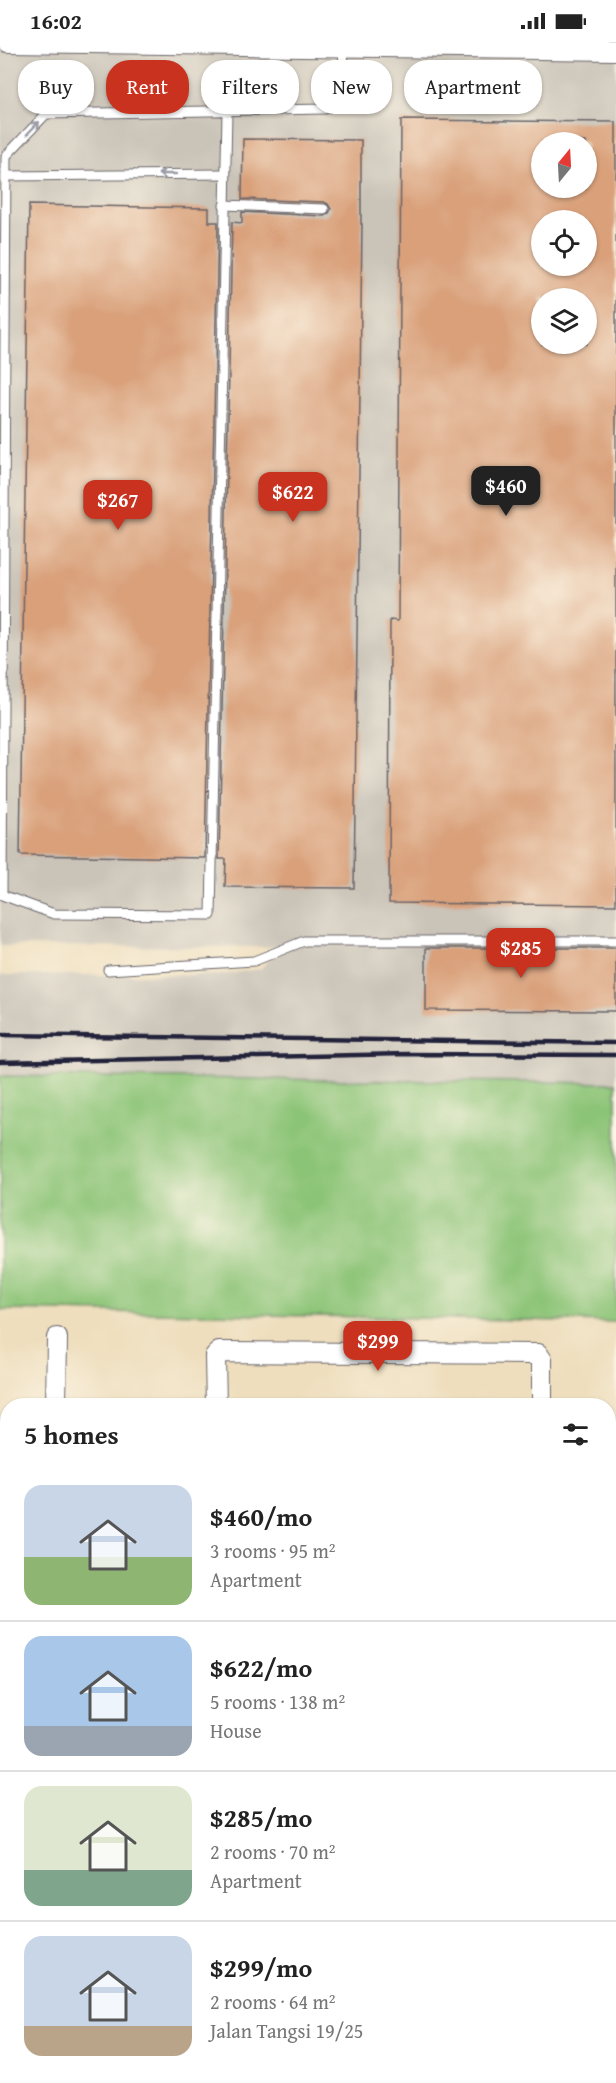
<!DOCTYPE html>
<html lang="en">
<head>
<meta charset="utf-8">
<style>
  body { margin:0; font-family:"Gentium Book Plus",serif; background:#f2f2f2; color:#222; height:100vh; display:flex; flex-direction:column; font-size:22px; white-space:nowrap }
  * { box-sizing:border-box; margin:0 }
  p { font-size:20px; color:#767676 }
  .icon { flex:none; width:33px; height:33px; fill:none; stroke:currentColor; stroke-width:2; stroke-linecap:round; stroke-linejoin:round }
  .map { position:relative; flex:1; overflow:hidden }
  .sheet { position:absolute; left:0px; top:1356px; width:616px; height:686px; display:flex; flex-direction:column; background:#fff; border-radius:24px 24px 0 0; box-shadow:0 2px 4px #0004 }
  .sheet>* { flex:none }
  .banner { position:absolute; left:18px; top:18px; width:580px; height:54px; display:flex; gap:12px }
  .needle { width:39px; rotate:18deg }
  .tools { position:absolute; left:531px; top:90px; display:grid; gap:12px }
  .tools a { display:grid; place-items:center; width:66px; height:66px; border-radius:50%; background:#fff; box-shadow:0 2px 4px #0004; font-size:30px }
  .price { position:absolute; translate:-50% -51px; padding:0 14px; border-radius:12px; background:#c8321e; color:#fff; font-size:20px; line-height:39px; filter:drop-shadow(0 2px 3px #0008) }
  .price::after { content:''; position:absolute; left:50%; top:36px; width:18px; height:14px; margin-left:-9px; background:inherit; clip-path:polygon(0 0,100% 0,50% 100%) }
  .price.current { background:#222; color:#fff }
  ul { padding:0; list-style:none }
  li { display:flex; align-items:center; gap:18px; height:150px; padding:0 24px }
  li+li { border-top:2px solid #e0e0e0 }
  li span { display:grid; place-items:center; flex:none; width:168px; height:120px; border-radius:18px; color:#555 }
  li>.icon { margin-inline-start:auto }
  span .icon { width:72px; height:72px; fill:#fffc; stroke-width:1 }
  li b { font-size:26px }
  h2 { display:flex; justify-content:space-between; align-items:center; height:72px; padding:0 24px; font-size:26px }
  .pill { padding:0 21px; border-radius:24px; background:#fff; box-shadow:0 2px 4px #0004; font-size:21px; line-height:54px }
  .pill.current { background:#c8321e; color:#fff }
  .status { display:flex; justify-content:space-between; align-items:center; height:42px; padding:0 30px; background:#fff; direction:ltr }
  .status svg { height:16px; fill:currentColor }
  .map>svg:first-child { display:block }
  .industrial { fill:#c9c3b8; fill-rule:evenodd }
  .green { fill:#8cc477; stroke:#577359; stroke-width:1.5 }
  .building { fill:#d9a07a; fill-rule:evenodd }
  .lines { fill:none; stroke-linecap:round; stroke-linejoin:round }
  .lane-casing { stroke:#696468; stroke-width:11 }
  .street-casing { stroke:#696468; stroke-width:22 }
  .secondary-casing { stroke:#696468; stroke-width:29 }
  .lane { stroke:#fff; stroke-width:9 }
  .street { stroke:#fff; stroke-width:20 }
  .secondary { stroke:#fff; stroke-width:27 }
  .rail { stroke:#22223b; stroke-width:4.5 }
  .oneway { stroke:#9c9ca7 }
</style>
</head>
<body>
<div class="status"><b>16:02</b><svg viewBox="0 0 49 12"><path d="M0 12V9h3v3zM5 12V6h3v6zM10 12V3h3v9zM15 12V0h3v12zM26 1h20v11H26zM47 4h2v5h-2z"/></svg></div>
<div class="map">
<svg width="616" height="2041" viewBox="0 0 616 2041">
  <rect width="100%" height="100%" fill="#fcf5e5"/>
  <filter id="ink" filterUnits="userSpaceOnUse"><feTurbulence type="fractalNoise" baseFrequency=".0167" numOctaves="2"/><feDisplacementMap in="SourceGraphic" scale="12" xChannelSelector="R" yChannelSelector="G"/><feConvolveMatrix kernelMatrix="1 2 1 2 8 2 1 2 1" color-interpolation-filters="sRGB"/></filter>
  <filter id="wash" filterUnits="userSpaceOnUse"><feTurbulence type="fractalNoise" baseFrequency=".008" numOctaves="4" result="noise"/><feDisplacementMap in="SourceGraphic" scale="24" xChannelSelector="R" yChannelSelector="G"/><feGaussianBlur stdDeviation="1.35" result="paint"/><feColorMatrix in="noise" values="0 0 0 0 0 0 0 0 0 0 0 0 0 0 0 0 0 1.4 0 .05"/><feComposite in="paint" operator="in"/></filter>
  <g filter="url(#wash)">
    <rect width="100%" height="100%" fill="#eedebd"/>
    <path class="industrial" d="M0,0h616v1041l-616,-7v-101h219l41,-6 22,-22 -282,-1zM542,100h44v46h-44zM542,178h44v46h-44zM542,256h44v46h-44z"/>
    <g class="green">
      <polygon points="0,1034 616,1041 616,1280 0,1268"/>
      <rect x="459" y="2034" width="116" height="7"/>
    </g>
    <g id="blocks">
      <g class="building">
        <path d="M401,78l215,2v783l-227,-2 1,-283 8,1zM542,100h44v46h-44zM542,178h44v46h-44zM542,256h44v46h-44z"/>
        <polygon points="243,97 361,98 361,182 362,182 354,846 225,845 226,817 219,817 232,180 242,181 242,170 324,174 329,171 331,167 328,162 324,160 242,157"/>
        <polygon points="29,163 209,166 209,180 218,180 205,816 20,813"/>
        <polygon points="426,906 616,906 616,969 426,968"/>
      </g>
    </g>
  </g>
  <g filter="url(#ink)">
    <use href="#blocks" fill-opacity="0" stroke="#696468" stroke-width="1.5"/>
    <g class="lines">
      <g class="lane-casing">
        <g id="lane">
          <polyline points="227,69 211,873 54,872 2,853 6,114 46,72 325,67 339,60 345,46 343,5"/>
          <polyline points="6,134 225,132"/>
          <polyline points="224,163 324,167"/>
          <polyline points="108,928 254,919 304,899 616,899"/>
        </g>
      </g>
      <g class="street-casing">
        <g id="street">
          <polyline points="8,0 616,8"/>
          <polyline points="56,1364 57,1296"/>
          <polyline points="216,1364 215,1314 219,1310 538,1312 542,1318 542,1364"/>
          <polyline points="0,1473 8,1473"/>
          <polyline points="609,1475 616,1475"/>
          <polyline points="609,1647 616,1647"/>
          <polyline points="0,1978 8,1978"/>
          <polyline points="609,1992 616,1992"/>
          <polyline points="3,2041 3,2022"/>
          <polyline points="119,2041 119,2034"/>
          <polyline points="289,2041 289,2034"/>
          <polyline points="448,2041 448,2034"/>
          <polyline points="585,2041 585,2034"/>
        </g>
      </g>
      <g class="secondary-casing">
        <g id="secondary">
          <polyline points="609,1695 616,1695"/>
          <polyline points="54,2041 54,2034"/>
        </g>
      </g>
      <use href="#lane" class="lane"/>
      <use href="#street" class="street"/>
      <use href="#secondary" class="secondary"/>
      <g class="rail">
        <polyline points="0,993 616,1001"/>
        <polyline points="0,1020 407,1012 616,1013"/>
      </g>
    </g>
    <defs><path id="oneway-shaft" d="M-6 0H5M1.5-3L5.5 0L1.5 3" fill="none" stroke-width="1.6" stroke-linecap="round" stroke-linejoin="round" transform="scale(1.5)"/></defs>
    <g class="oneway">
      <use href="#oneway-shaft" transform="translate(33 86) rotate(-46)"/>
      <use href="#oneway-shaft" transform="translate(167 132) rotate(180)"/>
    </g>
  </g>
</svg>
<div class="tools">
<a><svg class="needle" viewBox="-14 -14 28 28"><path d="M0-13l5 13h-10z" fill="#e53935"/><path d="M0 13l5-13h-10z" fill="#767676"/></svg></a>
<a><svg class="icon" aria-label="locate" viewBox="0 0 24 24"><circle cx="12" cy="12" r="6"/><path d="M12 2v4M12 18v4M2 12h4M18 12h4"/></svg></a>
<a><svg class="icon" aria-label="layers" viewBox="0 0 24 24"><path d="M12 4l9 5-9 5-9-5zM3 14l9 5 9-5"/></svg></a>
</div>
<b class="price current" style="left:506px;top:475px">$460</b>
<b class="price" style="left:293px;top:481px">$622</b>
<b class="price" style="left:118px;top:489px">$267</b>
<b class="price" style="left:521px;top:937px">$285</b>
<b class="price" style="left:378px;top:1330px">$299</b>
<div class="banner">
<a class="pill">Buy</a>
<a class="pill current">Rent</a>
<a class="pill">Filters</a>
<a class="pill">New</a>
<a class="pill">Apartment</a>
</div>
<section class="sheet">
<h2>5 homes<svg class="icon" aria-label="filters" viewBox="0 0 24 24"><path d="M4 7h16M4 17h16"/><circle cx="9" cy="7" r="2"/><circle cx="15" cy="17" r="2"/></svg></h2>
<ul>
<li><span style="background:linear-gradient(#c9d6e8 60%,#8fb573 0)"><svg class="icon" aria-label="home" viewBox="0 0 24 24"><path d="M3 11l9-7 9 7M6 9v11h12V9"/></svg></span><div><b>$460/mo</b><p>3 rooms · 95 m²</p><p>Apartment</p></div></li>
<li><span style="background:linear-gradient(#a9c7e8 75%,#9aa5b1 0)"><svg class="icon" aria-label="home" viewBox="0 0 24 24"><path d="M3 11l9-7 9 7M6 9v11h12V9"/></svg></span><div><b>$622/mo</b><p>5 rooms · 138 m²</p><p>House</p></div></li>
<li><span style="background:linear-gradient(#dfe7d0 70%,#7fa58c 0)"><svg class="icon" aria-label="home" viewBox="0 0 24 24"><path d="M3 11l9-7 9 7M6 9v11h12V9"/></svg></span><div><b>$285/mo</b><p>2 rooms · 70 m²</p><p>Apartment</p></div></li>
<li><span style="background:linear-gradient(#c9d6e8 75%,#b9a48a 0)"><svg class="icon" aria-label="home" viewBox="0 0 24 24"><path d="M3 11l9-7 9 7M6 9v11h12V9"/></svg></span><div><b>$299/mo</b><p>2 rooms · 64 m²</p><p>Jalan Tangsi 19/25</p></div></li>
</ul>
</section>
</div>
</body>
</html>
